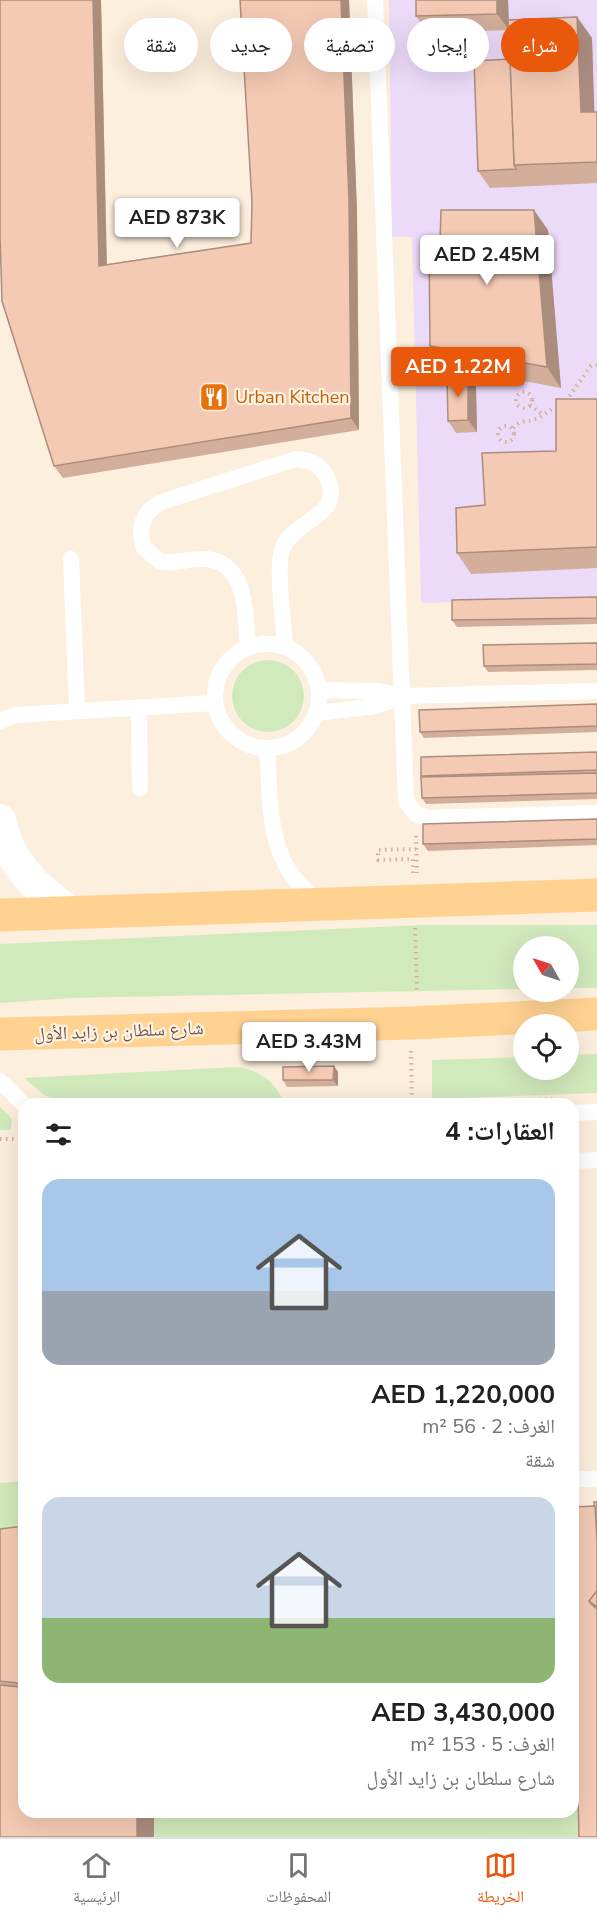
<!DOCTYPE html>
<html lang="ar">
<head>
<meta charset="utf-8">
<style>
  body { margin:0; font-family:"Nunito Sans","Noto Naskh Arabic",sans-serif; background:#f6f6f6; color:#202124; direction:rtl; height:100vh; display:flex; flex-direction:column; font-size:22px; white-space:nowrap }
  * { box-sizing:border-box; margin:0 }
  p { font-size:20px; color:#757577 }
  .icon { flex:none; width:33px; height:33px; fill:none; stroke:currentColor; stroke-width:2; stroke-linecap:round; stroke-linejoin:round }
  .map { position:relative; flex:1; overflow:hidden; direction:ltr }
  .sheet { position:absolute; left:18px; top:1098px; width:561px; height:720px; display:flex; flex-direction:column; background:#fff; border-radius:18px; box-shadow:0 6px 24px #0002; direction:rtl }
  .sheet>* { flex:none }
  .top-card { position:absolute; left:18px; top:18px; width:561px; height:54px; direction:rtl; display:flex; gap:12px }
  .needle { width:39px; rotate:309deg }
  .tools { position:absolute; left:513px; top:936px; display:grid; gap:12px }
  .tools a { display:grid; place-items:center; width:66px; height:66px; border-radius:50%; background:#fff; box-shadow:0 6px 24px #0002; font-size:30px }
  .price { position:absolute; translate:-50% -51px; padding:0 14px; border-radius:6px; background:#fff; color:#222; font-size:20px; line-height:39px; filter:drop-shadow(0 2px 3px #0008) }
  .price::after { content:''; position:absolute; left:50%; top:36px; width:18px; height:14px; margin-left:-9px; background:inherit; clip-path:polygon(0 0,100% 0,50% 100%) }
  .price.on { background:#ea580c; color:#fff }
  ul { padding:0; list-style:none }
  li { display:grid; align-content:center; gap:12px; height:318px; padding:0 24px }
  li span { display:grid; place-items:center; height:186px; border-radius:18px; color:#555 }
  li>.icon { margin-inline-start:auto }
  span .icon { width:108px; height:108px; fill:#fffc; stroke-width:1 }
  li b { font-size:26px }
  h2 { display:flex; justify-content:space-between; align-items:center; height:72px; padding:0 24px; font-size:26px }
  .pill { padding:0 21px; border-radius:27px; background:#fff; box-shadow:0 6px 24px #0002; font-size:21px; line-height:54px }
  .pill.on { background:#ea580c; color:#fff }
  .tabs { display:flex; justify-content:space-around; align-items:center; height:84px; border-top:2px solid #e0e0e0; background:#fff; font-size:16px; color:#757577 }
  .tabs a { display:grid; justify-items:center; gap:3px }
  .tabs .on { color:#ea580c }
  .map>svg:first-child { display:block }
  .education { fill:#ecdaf9 }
  .green { fill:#d1eabc }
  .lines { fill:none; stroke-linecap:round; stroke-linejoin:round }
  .path { stroke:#d8ae97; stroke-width:4; stroke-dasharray:1.5 4.5; stroke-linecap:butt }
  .service { stroke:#fff; stroke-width:16 }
  .minor { stroke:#fff; stroke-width:32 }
  .primary { stroke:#ffd292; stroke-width:33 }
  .wall { fill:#d2ae9b }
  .shaded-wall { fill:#ab8d7e }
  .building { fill:#f4cab4; stroke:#ab8d7e; stroke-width:1.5 }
  .labels { text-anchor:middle; stroke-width:4.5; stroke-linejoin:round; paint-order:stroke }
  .food-label { font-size:18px; fill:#c56008; stroke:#fff3e4; text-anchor:start }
  .street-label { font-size:18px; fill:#735345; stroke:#fff3e4 }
</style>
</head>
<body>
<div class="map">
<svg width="597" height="1837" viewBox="0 0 597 1837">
  <rect width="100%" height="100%" fill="#fdefdd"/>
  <polygon class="education" points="389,0 597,0 597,597 421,603 412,237 392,237"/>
  <g class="green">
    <circle cx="268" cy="696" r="36"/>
    <polygon points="424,925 597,925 597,988 569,988 568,946 524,946 523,989 71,998 0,1003 0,944"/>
    <polygon points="597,1054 597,1093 432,1099 432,1060 523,1057 524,1070 568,1070 569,1055"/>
    <path d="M237,1067c22,3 36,13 46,33l-75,4h-144l-20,-9 -20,-17z"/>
    <polygon points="0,1107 12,1119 11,1130 0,1130"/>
    <polygon points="24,1481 24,1812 573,1812 573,1533 597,1837 0,1837 0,1483"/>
  </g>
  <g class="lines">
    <g class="path">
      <circle cx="524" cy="400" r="8"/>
      <polyline points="566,401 591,366 597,365"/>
      <polyline points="530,405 542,414"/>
      <circle cx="506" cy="434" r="8"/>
      <path d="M513,428c8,-9 13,-5 23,-9 8,-3 13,-10 22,-12"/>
      <polyline points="416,836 417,873"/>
      <polyline points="413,873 413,859 378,860 378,850 416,849"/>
      <polyline points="415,928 417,993"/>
      <polyline points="411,1051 412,1104"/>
      <polyline points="413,1104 557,1099"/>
      <polyline points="0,1139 24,1139"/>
    </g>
    <g class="service">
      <polyline points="375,0 406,801 416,814 428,818 597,813"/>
      <polyline points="71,559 77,710"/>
      <circle cx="267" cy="696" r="52"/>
      <path d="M248,648c-3,-29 1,-80 -36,-88 -16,-4 -34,4 -51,2l-17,-14c-7,-20 -2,-35 17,-46l135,-43c13,1 24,5 30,17 21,40 -31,43 -43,71 -8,19 1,77 2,100"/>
      <polyline points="319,690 376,691 404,696 597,691"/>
      <polyline points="139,708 140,788"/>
      <polyline points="317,713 376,706 404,696"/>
      <polyline points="0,721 15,715 215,703"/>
      <path d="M267,749c4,56 -2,120 54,152"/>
      <polyline points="0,1081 24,1105"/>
      <polyline points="573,1113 597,1112"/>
      <polyline points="573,1161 597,1160"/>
      <polyline points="573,1479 597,1479"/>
    </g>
    <path class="minor" d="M0,820c8,42 38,72 73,93"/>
    <g class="primary">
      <polyline points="0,915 597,895"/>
      <polyline points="0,1034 411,1023 597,1014"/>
    </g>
  </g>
  <g class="wall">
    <polygon points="0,0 101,0 107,264 251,243 252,202 240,0 349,0 357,212 359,430 63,478 54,466"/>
    <polygon points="416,0 508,0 509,20 577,17 592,38 594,112 597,112 597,183 490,188 478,171 510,59 509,30 428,33 416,16"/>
    <polygon points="548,230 561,388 444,366 430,346"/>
    <polygon points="476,387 477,432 456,433 448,421"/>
    <polygon points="597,399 597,568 471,574 457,553 485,505 556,451"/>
    <polygon points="597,597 597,624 457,627 452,620"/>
    <polygon points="597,643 597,670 488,672 484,666"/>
    <polygon points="597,704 597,732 424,738 420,732"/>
    <polygon points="597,752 597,799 426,804 422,798 422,777 421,776"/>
    <polygon points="597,819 597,845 428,851 423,844"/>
    <polygon points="334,1066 338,1072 338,1086 287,1087 283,1080"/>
    <polygon points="597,1502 597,1837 577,1740 573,1740 573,1507 595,1506"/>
    <polygon points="24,1526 24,1812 154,1812 154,1837 0,1837 0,1529"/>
  </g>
  <g class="shaded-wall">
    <polygon points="93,0 101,0 107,278 99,266"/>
    <polygon points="341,0 349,0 357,212 359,430 351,418"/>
    <polygon points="497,0 508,0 509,30 497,14"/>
    <polygon points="577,17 592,38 595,133 581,112"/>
    <polygon points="534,210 548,230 561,388 547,367"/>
    <polygon points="468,375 476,387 477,432 468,420"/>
    <polygon points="334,1066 338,1072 338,1086 333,1080"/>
    <rect x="137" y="1812" width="17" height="25"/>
  </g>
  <g class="building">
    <polygon points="0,0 93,0 99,266 251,243 252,202 240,0 341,0 349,200 351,418 54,466 2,301 0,236"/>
    <polygon points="416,0 497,0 497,14 416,16"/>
    <polygon points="577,17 581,112 597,112 597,162 514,165 508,20"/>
    <polygon points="510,59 514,165 516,169 478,171 474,61"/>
    <polygon points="441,210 534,210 547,367 430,346 429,243 440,242"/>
    <polygon points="468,375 468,420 448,421 447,376"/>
    <polygon points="556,399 597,399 597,547 457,553 456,508 485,505 482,453 556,451"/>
    <polygon points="597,597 597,618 452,620 452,600"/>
    <polygon points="597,643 597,664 484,666 483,645"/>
    <polygon points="597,704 597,726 420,732 419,710"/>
    <polygon points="597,752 597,770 421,776 421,757"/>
    <polygon points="597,773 597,793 422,798 421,777"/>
    <polygon points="597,819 597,839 423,844 423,824"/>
    <polygon points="334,1066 333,1080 283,1080 283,1067"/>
    <polygon points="19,1165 24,1165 24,1283"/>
    <polygon points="594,1502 597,1502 597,1540"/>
    <polygon points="595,1506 597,1540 597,1591 589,1601 592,1605 597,1609 597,1837 579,1837 576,1714 573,1714 573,1507"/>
    <polygon points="24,1526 24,1690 17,1683 0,1681 0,1529"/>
    <polygon points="597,1591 597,1607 589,1601"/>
    <polygon points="0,1685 20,1687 24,1691 24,1812 137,1812 137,1837 0,1837"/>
  </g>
  <defs>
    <g id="restaurant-square" transform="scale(1.5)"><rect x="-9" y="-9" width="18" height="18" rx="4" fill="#e8710a" stroke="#fff3e4"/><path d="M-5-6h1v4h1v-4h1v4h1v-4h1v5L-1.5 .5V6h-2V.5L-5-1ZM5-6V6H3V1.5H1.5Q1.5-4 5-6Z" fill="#fff"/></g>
  </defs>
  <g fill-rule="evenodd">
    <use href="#restaurant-square" x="214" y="397"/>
  </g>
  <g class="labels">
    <g class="food-label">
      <text x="235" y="403">Urban Kitchen</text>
    </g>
    <g class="street-label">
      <text transform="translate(119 1031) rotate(-2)" y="6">شارع سلطان بن زايد الأول</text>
    </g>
  </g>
</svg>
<div class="tools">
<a><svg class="needle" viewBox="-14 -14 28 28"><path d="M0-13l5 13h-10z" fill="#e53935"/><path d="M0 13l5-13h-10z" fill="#757577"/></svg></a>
<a><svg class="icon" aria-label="locate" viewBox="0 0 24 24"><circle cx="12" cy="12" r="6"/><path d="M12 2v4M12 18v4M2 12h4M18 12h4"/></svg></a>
</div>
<b class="price" style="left:177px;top:249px">AED 873K</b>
<b class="price" style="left:487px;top:286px">AED 2.45M</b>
<b class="price on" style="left:458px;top:398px">AED 1.22M</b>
<b class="price" style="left:309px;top:1073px">AED 3.43M</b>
<div class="top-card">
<a class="pill on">شراء</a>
<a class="pill">إيجار</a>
<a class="pill">تصفية</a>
<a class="pill">جديد</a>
<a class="pill">شقة</a>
</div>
<section class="sheet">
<h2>العقارات: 4<svg class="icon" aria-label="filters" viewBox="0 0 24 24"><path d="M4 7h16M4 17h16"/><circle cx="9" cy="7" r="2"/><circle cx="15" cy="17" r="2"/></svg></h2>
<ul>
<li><span style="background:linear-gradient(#a9c7e8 60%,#9aa5b1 0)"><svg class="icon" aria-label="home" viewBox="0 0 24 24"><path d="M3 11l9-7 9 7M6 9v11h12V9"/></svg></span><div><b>AED 1,220,000</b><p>الغرف: 2 · 56 m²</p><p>شقة</p></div></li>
<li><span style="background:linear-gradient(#c9d6e8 65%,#8fb573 0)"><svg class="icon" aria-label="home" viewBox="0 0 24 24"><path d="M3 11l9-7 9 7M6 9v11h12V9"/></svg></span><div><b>AED 3,430,000</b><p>الغرف: 5 · 153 m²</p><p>شارع سلطان بن زايد الأول</p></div></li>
</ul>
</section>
</div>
<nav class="tabs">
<a class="on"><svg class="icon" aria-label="map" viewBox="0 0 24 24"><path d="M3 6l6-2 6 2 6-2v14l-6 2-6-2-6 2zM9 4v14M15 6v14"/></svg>الخريطة</a>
<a><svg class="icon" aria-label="saved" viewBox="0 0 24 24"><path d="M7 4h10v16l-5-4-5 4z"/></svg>المحفوظات</a>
<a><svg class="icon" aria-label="home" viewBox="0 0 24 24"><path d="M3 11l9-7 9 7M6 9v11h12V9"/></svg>الرئيسية</a>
</nav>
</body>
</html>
